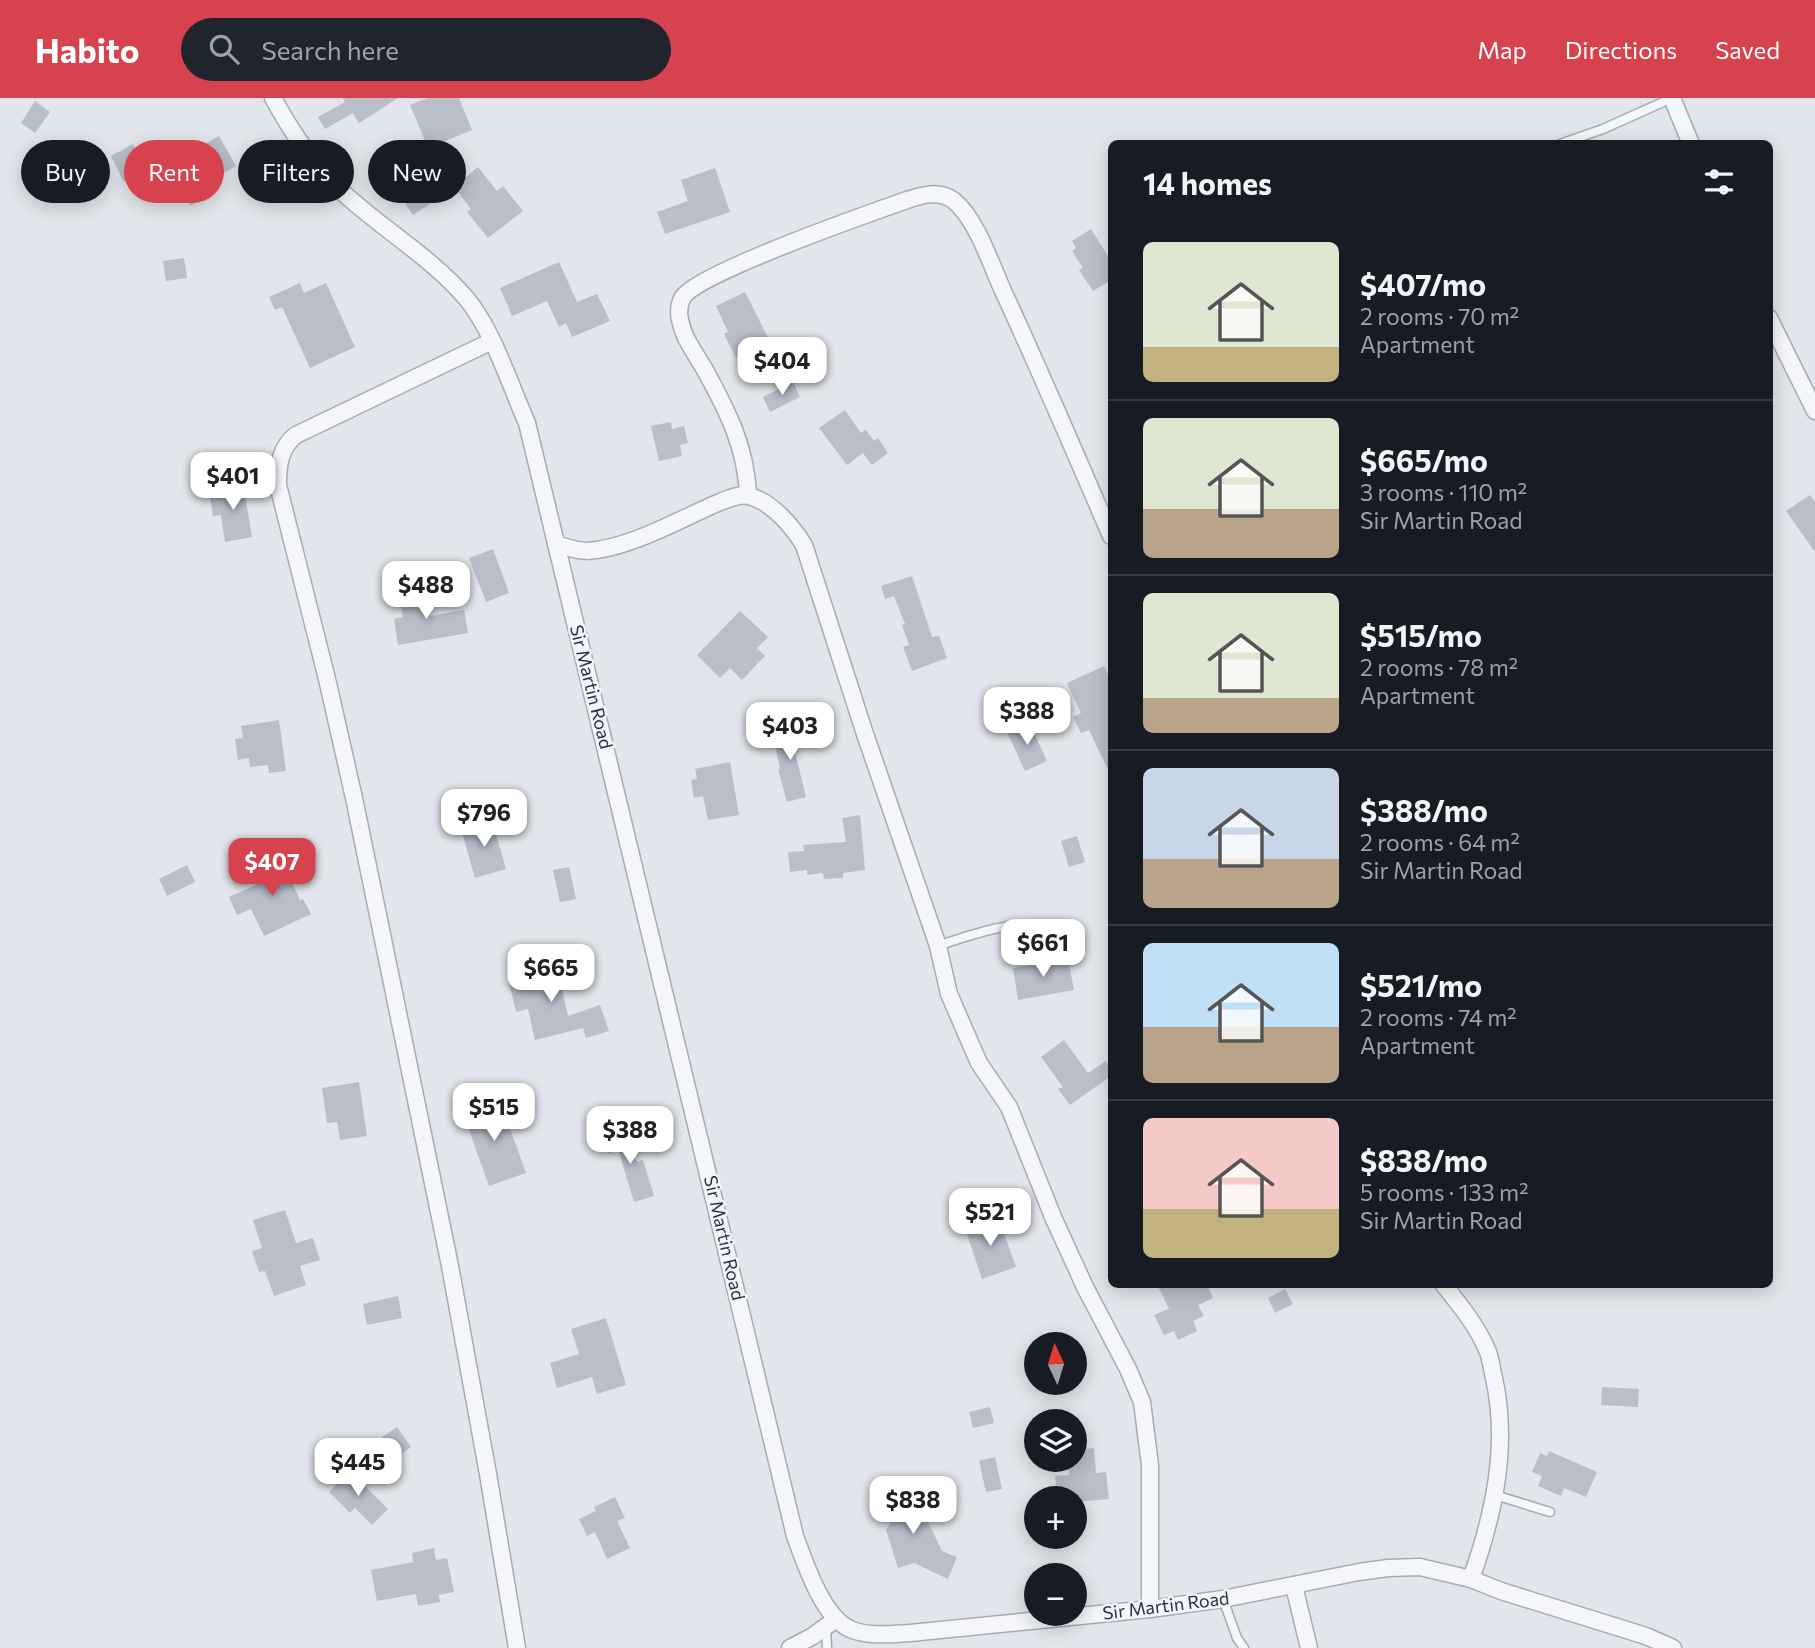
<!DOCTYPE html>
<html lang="en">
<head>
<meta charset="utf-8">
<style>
  body { margin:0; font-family:Commissioner,sans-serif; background:#20242c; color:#f1f3f6; height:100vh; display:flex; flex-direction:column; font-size:26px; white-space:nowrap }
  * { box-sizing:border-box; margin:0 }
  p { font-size:23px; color:#9ea1a6 }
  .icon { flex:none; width:38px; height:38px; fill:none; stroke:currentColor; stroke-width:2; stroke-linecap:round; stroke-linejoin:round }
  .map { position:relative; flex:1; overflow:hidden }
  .sheet { position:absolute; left:1108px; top:42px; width:665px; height:1148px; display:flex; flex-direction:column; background:#171b24; border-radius:10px; box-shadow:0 4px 18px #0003 }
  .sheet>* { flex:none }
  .guide { position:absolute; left:21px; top:42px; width:665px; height:63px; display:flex; gap:14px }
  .needle { width:46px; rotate:356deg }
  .controls { position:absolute; left:1024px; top:1234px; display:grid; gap:14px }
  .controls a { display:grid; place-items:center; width:63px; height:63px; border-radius:50%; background:#171b24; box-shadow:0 4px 18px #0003; font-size:35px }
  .price { position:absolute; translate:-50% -60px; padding:0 16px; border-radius:14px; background:#fff; color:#222; font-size:23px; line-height:46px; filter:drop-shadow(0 2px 4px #0008) }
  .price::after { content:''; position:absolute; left:50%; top:42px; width:21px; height:16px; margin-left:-10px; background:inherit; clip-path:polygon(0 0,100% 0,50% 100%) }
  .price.current { background:#d6424e; color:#fff }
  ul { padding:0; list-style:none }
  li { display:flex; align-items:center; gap:21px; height:175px; padding:0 35px }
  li+li { border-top:2px solid #363941 }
  li span { display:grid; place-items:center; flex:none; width:196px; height:140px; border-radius:10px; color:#555 }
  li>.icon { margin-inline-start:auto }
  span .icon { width:84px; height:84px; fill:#fffc; stroke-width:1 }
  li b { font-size:30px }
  h2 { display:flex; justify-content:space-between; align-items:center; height:84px; padding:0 35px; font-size:30px }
  .chip { padding:0 24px; border-radius:32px; background:#171b24; box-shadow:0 4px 18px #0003; font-size:24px; line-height:63px }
  .chip.current { background:#d6424e; color:#fff }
  header { display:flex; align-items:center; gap:42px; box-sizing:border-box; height:98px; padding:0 35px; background:#d6424e; color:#fff }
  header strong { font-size:33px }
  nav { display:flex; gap:38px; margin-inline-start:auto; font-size:24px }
  .search { width:490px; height:63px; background:#20242c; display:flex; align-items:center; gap:18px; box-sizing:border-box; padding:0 24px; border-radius:38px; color:#9ea1a6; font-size:26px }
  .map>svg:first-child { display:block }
  .building { fill:#b9bec9 }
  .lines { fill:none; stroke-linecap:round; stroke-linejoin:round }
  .service-casing { stroke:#a7abb6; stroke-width:11 }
  .minor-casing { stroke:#a7abb6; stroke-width:19 }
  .service { stroke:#f5f6f9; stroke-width:8 }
  .minor { stroke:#f5f6f9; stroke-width:16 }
  .labels { text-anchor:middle; stroke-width:5; stroke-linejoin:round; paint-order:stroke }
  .street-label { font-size:18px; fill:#293144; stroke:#f2f4f8 }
</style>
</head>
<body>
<header>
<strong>Habito</strong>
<div class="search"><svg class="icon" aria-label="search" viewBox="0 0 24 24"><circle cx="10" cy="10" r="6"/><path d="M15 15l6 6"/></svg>Search here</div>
<nav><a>Map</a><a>Directions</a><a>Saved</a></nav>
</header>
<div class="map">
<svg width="1815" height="1550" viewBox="0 0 1815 1550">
  <rect width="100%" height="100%" fill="#e2e5eb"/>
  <g class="building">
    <polygon points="343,0 398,0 359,25 353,15 325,31 318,19 345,4"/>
    <polygon points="428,0 459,0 472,32 428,50 410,7"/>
    <polygon points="35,3 50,14 35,35 21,25"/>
    <polygon points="219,38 236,68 206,85 212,96 190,108 167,67"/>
    <polygon points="133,46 147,71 124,84 111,58"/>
    <polygon points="478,69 497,93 503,88 523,113 488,140 467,114 471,111 454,89"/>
    <polygon points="715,70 730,114 665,136 657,114 688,103 681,82"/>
    <polygon points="416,87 430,106 413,117 400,98"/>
    <polygon points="1091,131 1111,163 1111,182 1093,193 1079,172 1083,170 1072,153 1076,150 1072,143"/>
    <polygon points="184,160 187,180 166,183 163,163"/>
    <polygon points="559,164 577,204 597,196 610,223 572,239 566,225 559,229 547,203 512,218 500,190"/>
    <polygon points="300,185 304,195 326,185 355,249 310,270 282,209 275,212 269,199"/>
    <polygon points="745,194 774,252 744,267 739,256 736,260 724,236 728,234 716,208"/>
    <polygon points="793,284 800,299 770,314 763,299"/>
    <polygon points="845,312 861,335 866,332 874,343 878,340 888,355 872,367 863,355 847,367 819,330"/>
    <polygon points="671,324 672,331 684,328 688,345 680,347 682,358 659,363 651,328"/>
    <polygon points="243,384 252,439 225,444 221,417 213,418 210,398 222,396 220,387"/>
    <polygon points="1810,397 1815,404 1815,454 1786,413"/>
    <polygon points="493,451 509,495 486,504 469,460"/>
    <polygon points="912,478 932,539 939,538 947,560 912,573 903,549 909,547 902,527 905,526 894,498 885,501 881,488"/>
    <polygon points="426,493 430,518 464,512 468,535 398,547 394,521 403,519 399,498"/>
    <polygon points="740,513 768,539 757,550 765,558 742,582 730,570 720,580 697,557"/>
    <polygon points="1104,568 1111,583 1111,678 1089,632 1081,635 1073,619 1081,615 1067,585"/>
    <polygon points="279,622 286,673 269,675 268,667 250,669 249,660 238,662 235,641 243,640 241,628"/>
    <polygon points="1029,624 1047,663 1025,673 1007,634"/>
    <polygon points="802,628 805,643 793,646 806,699 787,704 778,671 780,671 772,633"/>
    <polygon points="730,664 739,717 708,722 703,698 694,700 691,682 697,681 695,671"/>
    <polygon points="860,717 865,772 843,775 843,780 824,781 823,775 807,777 807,772 790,774 788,754 804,753 803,747 846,744 842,720"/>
    <polygon points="492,722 506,771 475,780 461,731"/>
    <polygon points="1077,738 1085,764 1069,769 1061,743"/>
    <polygon points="277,752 300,802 303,801 311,816 264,838 251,811 237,817 229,799 267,782 258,761"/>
    <polygon points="187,767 195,784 167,798 159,781"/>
    <polygon points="569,769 576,801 560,804 553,772"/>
    <polygon points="1068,861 1074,892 1018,902 1013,870"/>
    <polygon points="550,862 557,892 562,890 568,918 600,907 609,933 586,940 583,930 535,942 528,911 516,914 508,880 523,877 521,868"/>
    <polygon points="1064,942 1088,975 1106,963 1111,971 1111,978 1070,1007 1058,991 1063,989 1041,959"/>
    <polygon points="359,984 367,1038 340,1042 337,1024 327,1025 322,990"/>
    <polygon points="500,1002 526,1075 489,1088 463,1015"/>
    <polygon points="620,1030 637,1064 643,1062 654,1098 634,1104 618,1051 609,1056 601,1040"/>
    <polygon points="285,1112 296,1145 313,1140 320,1162 300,1168 306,1187 274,1198 265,1173 259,1174 252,1153 262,1150 253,1122"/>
    <polygon points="998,1119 1016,1169 982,1181 965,1130"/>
    <polygon points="1157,1186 1207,1186 1213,1200 1198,1207 1204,1218 1193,1223 1197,1233 1178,1242 1174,1233 1164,1237 1154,1217 1169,1211"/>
    <polygon points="1285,1191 1293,1206 1275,1215 1268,1200"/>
    <polygon points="398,1198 402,1220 367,1227 363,1206"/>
    <polygon points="606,1220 626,1287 597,1296 592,1279 557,1290 550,1265 579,1256 571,1231"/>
    <polygon points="1602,1289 1639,1291 1638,1309 1601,1307"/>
    <polygon points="990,1309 994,1325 973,1330 969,1314"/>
    <polygon points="397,1329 411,1349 396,1360 382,1339"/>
    <polygon points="1094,1350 1096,1375 1106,1374 1109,1401 1074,1404 1074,1400 1057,1400 1055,1378 1069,1377 1068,1362 1074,1362 1074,1352"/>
    <polygon points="1549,1353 1597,1374 1586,1399 1564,1390 1561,1398 1538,1388 1542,1378 1532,1374 1540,1355 1547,1358"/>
    <polygon points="995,1359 1002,1391 986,1394 979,1363"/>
    <polygon points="350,1373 388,1411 372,1427 355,1410 350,1415 329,1394"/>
    <polygon points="884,1392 927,1415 928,1424 942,1453 957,1459 948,1481 914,1465 898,1470 886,1432 892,1422 873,1412"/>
    <polygon points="615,1399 625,1420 617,1423 630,1450 607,1461 595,1434 587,1438 579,1421 596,1413 594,1409"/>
    <polygon points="434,1450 436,1462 447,1460 454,1494 439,1497 440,1504 418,1508 416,1496 377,1503 371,1472 413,1464 412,1455"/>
  </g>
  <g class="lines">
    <g class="service-casing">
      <g id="service">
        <polyline points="1560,46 1603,31 1672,0"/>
        <path d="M938,848c23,-8 90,-32 112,-17 3,2 4,6 7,9"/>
        <polyline points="1495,1397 1550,1414"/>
        <polyline points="1223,1501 1237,1540 1244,1550"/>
        <polyline points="826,1528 827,1550"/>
      </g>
    </g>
    <g class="minor-casing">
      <g id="minor">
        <path d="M273,0c18,33 39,65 66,91 40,38 91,67 127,109 27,32 44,87 61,125l268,1113c10,27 27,80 55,93 18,8 41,5 60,4l240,-24 73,-10 136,-27 29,-4 32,-1 51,12 30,12 145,45 27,12"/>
        <polyline points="1672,0 1691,46"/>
        <polyline points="1769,220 1815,313"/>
        <path d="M492,243l-196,94c-16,12 -18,31 -18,50l49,194 27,119 96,468 38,208 29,174"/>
        <path d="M748,397c-2,-48 -20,-83 -43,-125 -6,-10 -13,-21 -19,-32 -5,-12 -11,-28 -3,-41 15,-24 187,-84 224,-97 15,-5 32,-10 46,0 24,19 38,65 51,93 37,80 72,162 107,243"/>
        <path d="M556,446c10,3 21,7 31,7 40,-2 90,-30 126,-46 10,-4 25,-12 36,-9 23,6 43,30 55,49l60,186 74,215 11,48 30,69 30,44 44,110 32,70 43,82 14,33 8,63v144"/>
        <path d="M1443,1186c17,21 35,43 45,68 3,8 4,18 6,26 15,68 0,136 -23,201"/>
        <polyline points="1294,1488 1309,1550"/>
        <polyline points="790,1550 813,1538 836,1521"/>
      </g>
    </g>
    <use href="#service" class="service"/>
    <use href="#minor" class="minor"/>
  </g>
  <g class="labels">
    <g class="street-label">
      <text transform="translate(591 589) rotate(76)" y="6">Sir Martin Road</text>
      <text transform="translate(724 1140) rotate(77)" y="6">Sir Martin Road</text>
      <text transform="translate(1166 1508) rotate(-7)" y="6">Sir Martin Road</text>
    </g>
  </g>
</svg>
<div class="controls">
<a><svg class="needle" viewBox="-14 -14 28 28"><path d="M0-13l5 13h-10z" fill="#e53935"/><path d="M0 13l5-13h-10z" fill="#9ea1a6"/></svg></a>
<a><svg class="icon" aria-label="layers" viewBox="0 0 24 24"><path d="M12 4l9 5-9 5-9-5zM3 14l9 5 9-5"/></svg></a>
<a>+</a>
<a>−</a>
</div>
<b class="price" style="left:782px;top:299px">$404</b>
<b class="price" style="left:233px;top:414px">$401</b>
<b class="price" style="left:426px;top:523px">$488</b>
<b class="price" style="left:1027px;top:649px">$388</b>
<b class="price" style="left:790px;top:664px">$403</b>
<b class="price" style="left:484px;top:751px">$796</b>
<b class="price current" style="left:272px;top:800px">$407</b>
<b class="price" style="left:1043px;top:881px">$661</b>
<b class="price" style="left:551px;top:906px">$665</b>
<b class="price" style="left:494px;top:1045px">$515</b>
<b class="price" style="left:630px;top:1068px">$388</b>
<b class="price" style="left:990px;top:1150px">$521</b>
<b class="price" style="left:358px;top:1400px">$445</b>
<b class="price" style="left:913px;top:1438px">$838</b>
<div class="guide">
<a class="chip">Buy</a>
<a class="chip current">Rent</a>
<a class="chip">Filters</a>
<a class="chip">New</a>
</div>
<section class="sheet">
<h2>14 homes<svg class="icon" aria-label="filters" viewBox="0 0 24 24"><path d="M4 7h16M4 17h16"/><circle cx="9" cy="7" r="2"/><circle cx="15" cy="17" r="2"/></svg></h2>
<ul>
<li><span style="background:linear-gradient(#dfe7d0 75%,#c2b280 0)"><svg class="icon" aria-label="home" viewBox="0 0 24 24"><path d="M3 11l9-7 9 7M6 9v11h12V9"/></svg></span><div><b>$407/mo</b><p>2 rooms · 70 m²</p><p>Apartment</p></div></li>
<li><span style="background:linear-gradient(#dfe7d0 65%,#b9a48a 0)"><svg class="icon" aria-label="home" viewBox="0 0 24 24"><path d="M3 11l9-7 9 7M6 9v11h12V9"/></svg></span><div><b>$665/mo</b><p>3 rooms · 110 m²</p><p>Sir Martin Road</p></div></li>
<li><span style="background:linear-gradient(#dfe7d0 75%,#b9a48a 0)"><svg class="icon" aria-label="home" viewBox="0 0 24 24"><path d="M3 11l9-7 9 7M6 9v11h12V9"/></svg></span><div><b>$515/mo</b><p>2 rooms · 78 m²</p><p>Apartment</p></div></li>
<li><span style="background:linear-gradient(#c9d6e8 65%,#b9a48a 0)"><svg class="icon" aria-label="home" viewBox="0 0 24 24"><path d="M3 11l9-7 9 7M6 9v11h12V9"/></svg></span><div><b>$388/mo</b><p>2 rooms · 64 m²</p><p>Sir Martin Road</p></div></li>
<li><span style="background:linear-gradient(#bfe0f5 60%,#b9a48a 0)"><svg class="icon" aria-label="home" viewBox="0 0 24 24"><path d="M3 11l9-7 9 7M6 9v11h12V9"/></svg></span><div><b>$521/mo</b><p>2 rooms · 74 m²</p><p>Apartment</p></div></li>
<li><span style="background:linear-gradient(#f6c9c9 65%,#c2b280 0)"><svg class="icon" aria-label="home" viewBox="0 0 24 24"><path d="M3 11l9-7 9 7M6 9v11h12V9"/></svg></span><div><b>$838/mo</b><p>5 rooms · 133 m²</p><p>Sir Martin Road</p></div></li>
</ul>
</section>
</div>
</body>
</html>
